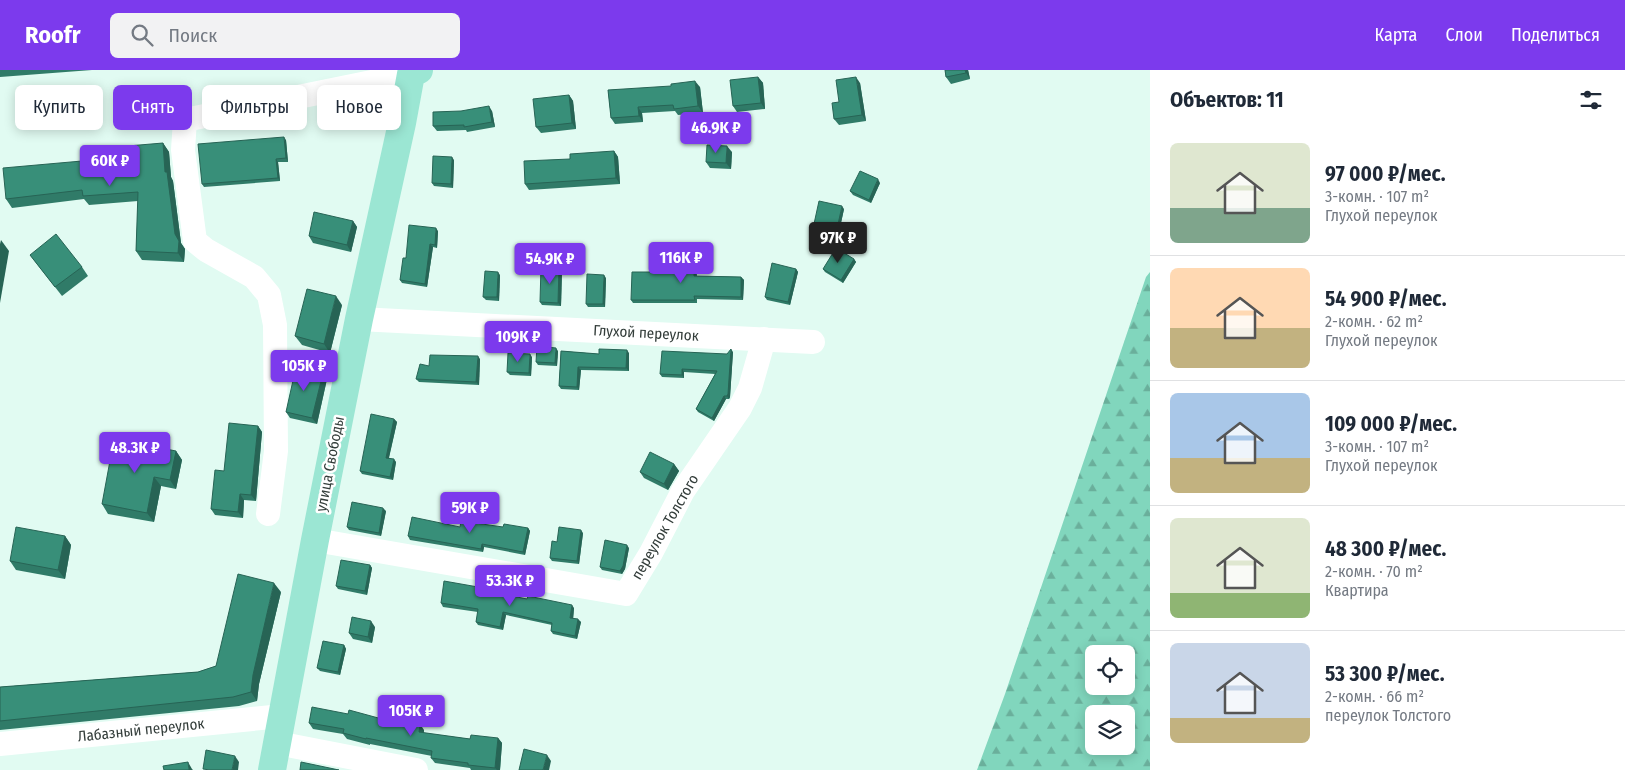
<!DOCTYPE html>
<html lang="ru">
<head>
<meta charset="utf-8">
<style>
  body { margin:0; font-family:"Fira Sans Condensed",sans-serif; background:#f2f2f3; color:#1f2937; height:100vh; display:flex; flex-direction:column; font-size:19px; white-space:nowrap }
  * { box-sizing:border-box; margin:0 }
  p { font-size:16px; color:#747a83 }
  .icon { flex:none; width:28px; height:28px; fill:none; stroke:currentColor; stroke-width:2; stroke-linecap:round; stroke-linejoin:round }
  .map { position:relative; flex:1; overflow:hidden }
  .sheet { display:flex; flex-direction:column; background:#fff; width:475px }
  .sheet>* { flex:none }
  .top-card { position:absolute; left:15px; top:15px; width:475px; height:45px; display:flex; gap:10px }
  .buttons { position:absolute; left:1085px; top:575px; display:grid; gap:10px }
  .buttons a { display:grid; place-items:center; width:50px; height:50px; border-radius:8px; background:#fff; box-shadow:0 2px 12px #0003; font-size:25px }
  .price { position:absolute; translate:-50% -42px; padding:0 11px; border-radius:5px; background:#7c3aed; color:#fff; font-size:16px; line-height:32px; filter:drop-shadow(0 1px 2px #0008) }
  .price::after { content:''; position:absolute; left:50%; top:30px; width:15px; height:11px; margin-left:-8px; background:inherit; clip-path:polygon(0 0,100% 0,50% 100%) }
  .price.current { background:#222; color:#fff }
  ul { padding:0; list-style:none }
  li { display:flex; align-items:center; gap:15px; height:125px; padding:0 20px }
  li+li { border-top:1px solid #e0e1e3 }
  li span { display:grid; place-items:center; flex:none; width:140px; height:100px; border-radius:8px; color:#555 }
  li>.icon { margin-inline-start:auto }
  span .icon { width:60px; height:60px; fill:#fffc; stroke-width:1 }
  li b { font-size:21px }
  h2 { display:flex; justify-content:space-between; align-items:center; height:60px; padding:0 20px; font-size:21px }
  .pill { padding:0 18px; border-radius:8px; background:#fff; box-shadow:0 2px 12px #0003; font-size:18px; line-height:45px }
  .pill.current { background:#7c3aed; color:#fff }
  header { display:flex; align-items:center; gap:30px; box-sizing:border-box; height:70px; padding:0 25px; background:#7c3aed; color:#fff }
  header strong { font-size:24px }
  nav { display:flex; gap:28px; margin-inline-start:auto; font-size:18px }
  .search { width:350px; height:45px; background:#f2f2f3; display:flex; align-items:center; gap:12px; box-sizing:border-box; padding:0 18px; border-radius:8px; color:#747a83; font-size:19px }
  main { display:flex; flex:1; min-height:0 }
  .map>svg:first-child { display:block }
  .forest { fill:url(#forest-firs); fill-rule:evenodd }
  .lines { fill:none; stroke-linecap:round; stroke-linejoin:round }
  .minor { stroke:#fff; stroke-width:24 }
  .major { stroke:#9be6d3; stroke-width:28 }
  .wall { fill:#307b68 }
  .shaded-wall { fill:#276455 }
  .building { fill:#388f79; stroke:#276455 }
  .labels { text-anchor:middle; stroke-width:5; stroke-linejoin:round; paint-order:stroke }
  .street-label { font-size:15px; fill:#333d3a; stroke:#fff }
</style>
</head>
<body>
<header>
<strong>Roofr</strong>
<div class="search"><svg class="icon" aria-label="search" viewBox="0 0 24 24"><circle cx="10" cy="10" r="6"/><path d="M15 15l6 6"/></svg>Поиск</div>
<nav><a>Карта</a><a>Слои</a><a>Поделиться</a></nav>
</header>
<main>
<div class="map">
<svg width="1150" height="700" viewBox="0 0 1150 700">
  <defs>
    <pattern id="forest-firs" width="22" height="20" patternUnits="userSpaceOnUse" patternTransform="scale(1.25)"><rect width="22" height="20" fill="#81d6bd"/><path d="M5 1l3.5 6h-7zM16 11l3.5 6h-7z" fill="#6aaf9b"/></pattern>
  </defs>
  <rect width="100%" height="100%" fill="#e1fbf2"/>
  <path class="forest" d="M1150,202v498h-173l28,-76 141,-417zM1094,584h32v32h-32zM1094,644h32v32h-32z"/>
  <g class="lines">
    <g class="minor">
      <polyline points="359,249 813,272"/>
      <polyline points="268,444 276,381 275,255 269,225 254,207 206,180 195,171 183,80 185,50 411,4 411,0"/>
      <polyline points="315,470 626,524 651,483 683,421 740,338 750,318 764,269"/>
      <polyline points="277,673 416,700"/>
      <polyline points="0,674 282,646"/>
    </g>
    <polyline class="major" points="272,700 315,470 359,249 402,53 411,4 419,0"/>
  </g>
  <g class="wall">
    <polygon points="0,0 92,0 0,7"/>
    <polygon points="945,0 968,0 970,9 951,14 946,7"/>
    <polygon points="758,7 763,13 765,39 737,42 733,36"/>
    <polygon points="860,13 866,51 839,55 834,49 839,32"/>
    <polygon points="700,17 703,43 678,45 675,41 642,43 643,52 615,54 611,48 608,20"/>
    <polygon points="569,25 573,31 576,59 541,63 536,57"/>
    <polygon points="492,41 495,57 467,62 466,60 437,61 433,56"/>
    <polygon points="286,70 288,92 278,92 280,111 204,117 202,114"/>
    <polygon points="163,73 169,82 171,107 173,111 181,173 185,179 184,192 142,190 136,181 138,131 89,135 84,129 12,138 6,129 82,91"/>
    <polygon points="614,81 618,87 620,114 529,120 525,114"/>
    <polygon points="732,82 731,99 710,98 706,92"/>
    <polygon points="454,90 453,118 434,116 432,113"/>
    <polygon points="880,113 871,133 853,125 850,121"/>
    <polygon points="844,139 837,171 814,166 812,163"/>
    <polygon points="353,151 357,157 351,182 313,173 309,166"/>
    <polygon points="438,161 437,178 433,177 427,217 402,213 400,210 406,188"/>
    <polygon points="30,185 82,197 88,206 62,226"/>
    <polygon points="854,189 856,192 843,213 825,202 823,199"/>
    <polygon points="694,195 696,198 697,206 741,207 744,210 743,230 697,229 697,233 633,233 631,230 650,202"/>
    <polygon points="796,199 798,202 790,235 767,230 765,227"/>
    <polygon points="562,200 561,236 542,235 540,232"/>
    <polygon points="500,205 499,231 486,230 483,227"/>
    <polygon points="606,208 605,237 588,237 586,234"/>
    <polygon points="342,235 330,283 302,275 295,266"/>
    <polygon points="558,281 557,296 538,295 536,292"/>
    <polygon points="561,281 599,284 629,283 629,301 581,300 579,320 561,319 559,316"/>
    <polygon points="733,282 730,327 729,329 726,329 714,351 698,342 696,339 715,304 684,302 684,308 662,307 660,304"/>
    <polygon points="532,287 531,306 510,305 507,302"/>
    <polygon points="480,289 479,315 419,312 416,309"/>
    <polygon points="323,303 327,309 317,354 290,348 286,342"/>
    <polygon points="394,349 397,352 389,388 396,392 393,410 362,404 360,401"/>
    <polygon points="258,356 262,362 256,431 244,430 243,448 215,445 211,439 224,401"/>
    <polygon points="176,381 182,390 176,419 161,416 154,452 108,444 102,434"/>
    <polygon points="674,394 679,401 668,420 644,408 640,402"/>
    <polygon points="386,441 381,466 349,460 347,457"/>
    <polygon points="460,457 528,458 530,461 525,485 484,477 483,482 410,470 408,466"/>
    <polygon points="583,463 579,494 552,491 550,488 557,472"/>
    <polygon points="65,466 71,475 65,509 16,500 10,491"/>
    <polygon points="629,478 625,499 622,504 602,500 600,497"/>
    <polygon points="370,495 372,498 367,525 338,519 336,516"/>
    <polygon points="480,520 574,538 573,548 581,552 577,569 553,564 551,561 552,555 506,545 503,560 478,555 476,552 478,542 443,537 441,533"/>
    <polygon points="281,522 259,614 257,631 239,636 0,660 0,617 198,602 216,596"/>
    <polygon points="375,557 372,573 353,569 349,563"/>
    <polygon points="344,575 346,579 340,605 320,601 317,598"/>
    <polygon points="393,652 424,660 424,663 470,669 498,668 502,673 500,700 471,700 470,698 435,693 431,688 432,686 370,674 370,675 347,669 343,664 313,659 309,653"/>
  </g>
  <g class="shaded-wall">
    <polygon points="965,0 968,0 970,9 966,3"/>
    <polygon points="758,7 763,13 765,39 761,33"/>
    <polygon points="856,7 860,13 866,51 862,45"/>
    <polygon points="695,11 700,17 703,43 698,36"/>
    <polygon points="569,25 573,31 576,59 572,53"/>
    <polygon points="489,36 492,41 495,57 492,52"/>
    <polygon points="638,37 642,43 643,52 639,46"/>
    <polygon points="284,67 286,70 288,92 286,88"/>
    <polygon points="163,73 169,82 171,107 173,111 181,173 185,179 184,192 178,183 165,102"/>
    <polygon points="727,76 732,82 731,99 726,93"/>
    <polygon points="614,81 618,87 620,114 616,108"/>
    <polygon points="452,87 454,90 453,118 451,114"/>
    <polygon points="276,89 278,92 280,111 278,108"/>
    <polygon points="878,109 880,113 871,133 869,130"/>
    <polygon points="842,136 844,139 837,171 835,168"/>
    <polygon points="353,151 357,157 351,182 347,175"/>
    <polygon points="436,158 438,161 437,178 435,175"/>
    <polygon points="1,170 9,181 0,233 0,174"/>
    <polygon points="430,174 433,177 427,217 425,214"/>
    <polygon points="854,189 856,192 843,213 841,210"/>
    <polygon points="694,195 696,198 697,209 694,206"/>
    <polygon points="559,197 562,200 561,236 558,233"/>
    <polygon points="796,199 798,202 790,235 788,232"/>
    <polygon points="498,202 500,205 499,231 497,227"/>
    <polygon points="604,205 606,208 605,237 603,234"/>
    <polygon points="741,207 744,210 743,230 741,227"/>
    <polygon points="336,226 342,235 330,283 324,274"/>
    <polygon points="556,278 558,281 557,296 555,293"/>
    <polygon points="731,279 733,282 730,327 729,329 727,326"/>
    <polygon points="627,280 629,283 629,301 626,298"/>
    <polygon points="530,284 532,287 531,306 529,303"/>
    <polygon points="478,286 480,289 479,315 476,312"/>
    <polygon points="578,297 581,300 579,320 577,317"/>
    <polygon points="682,299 684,302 684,308 682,305"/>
    <polygon points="323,303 327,309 317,354 312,348"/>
    <polygon points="724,326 726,329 714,351 712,348"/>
    <polygon points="394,349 397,352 388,391 386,388"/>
    <polygon points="258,356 262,362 256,431 251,425"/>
    <polygon points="176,381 182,390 176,419 170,410"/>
    <polygon points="394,389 396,392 393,410 390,407"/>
    <polygon points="674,394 679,401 668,420 664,414"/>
    <polygon points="154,407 161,416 154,452 147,443"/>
    <polygon points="240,424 244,430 243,448 238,442"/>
    <polygon points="383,438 386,441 381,466 379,463"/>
    <polygon points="528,458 530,461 525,485 523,482"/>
    <polygon points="581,460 583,463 579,494 577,491"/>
    <polygon points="65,466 71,475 65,509 58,500"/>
    <polygon points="482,474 484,477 483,482 481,479"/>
    <polygon points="627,475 629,478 625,499 622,504 620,501"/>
    <polygon points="370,495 372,498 367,525 365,521"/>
    <polygon points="274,513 281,522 259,614 257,631 251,622 253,605"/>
    <polygon points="572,535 574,538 573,551 570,548"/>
    <polygon points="503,542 506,545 503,560 500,557"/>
    <polygon points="578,549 581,552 577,569 575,566"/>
    <polygon points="371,551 375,557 372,573 368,567"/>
    <polygon points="344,575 346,579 340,605 338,602"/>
    <polygon points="420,654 424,660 423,668 419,662"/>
    <polygon points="498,668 502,673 500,700 497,700 495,698"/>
    <polygon points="547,685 551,691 549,700 543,700"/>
    <polygon points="235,686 239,692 238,700 232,700"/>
    <polygon points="188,692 192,699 193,700 189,700"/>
  </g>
  <g class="building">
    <polygon points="945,0 965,0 966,3 946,7"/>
    <polygon points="758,7 761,33 733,36 730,10"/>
    <polygon points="856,7 862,45 834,49 832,33 839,32 836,10"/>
    <polygon points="695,11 698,36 674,39 673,35 638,37 639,46 611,48 608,20 671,16 671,14"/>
    <polygon points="569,25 572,53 536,57 533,29"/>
    <polygon points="489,36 492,52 464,57 464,55 433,56 433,42 461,41"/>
    <polygon points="284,67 286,88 276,89 278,108 202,114 198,74"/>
    <polygon points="163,73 165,102 167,102 175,164 179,171 178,183 136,181 138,122 83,126 82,120 6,129 3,98 82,91 82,86 104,86 104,78"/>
    <polygon points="707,75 727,76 726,93 706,92"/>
    <polygon points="614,81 616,108 525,114 524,91 570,89 570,84"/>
    <polygon points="433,86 452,87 451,114 432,113"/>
    <polygon points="860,101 878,109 869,130 850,121"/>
    <polygon points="819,131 842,136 835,168 812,163"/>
    <polygon points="314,142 353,151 347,175 309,166"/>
    <polygon points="409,155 436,158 435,175 430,174 425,214 400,210 403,188 406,188"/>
    <polygon points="56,164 82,197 55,217 30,185"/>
    <polygon points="836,178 854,189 841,210 823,199"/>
    <polygon points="772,193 796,199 788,232 765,227"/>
    <polygon points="650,195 694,195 694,206 741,207 741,227 694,226 695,230 631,230 632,202 650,202"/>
    <polygon points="541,197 559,197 558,233 540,232"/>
    <polygon points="485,201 498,202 497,227 483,227"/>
    <polygon points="587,204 604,205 603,234 586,234"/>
    <polygon points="307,219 336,226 324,274 295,266"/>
    <polygon points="537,276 556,278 555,293 536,292"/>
    <polygon points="599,279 627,280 626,298 578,297 577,317 559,316 561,281 599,284"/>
    <polygon points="731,279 728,324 727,326 724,326 712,348 696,339 717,301 682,299 682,305 660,304 662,281 727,284"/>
    <polygon points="508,283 530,284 529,303 507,302"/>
    <polygon points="430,285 478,286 476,312 416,309 420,294 429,296"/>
    <polygon points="296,297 323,303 312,348 286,342"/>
    <polygon points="371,344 394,349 386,388 394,389 390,407 360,401"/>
    <polygon points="229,353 258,356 251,425 240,424 238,442 211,439 215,400 224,401"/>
    <polygon points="114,369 176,381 170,410 154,407 147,443 102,434"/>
    <polygon points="650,382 674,394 664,414 640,402"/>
    <polygon points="352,432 383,438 379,463 347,457"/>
    <polygon points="412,447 460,457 461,451 503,457 504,454 528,458 523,482 482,474 481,479 408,466"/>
    <polygon points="16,457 65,466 58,500 10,491"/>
    <polygon points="559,457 581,460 577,491 550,488 552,471 557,472"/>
    <polygon points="605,470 627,475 623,496 620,501 600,497"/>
    <polygon points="341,490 370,495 365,521 336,516"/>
    <polygon points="238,504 274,513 253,605 251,622 233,627 0,651 0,617 198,602 216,596"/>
    <polygon points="444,511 478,517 477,519 527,529 528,526 572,535 570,548 578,549 575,566 551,561 552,553 503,542 500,557 476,552 478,539 441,533"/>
    <polygon points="352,547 371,551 368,567 349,563"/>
    <polygon points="323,571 344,575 338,602 317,598"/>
    <polygon points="312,637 348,644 349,640 393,652 394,649 420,654 419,662 470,669 471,665 498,668 495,698 468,695 468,693 431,688 432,681 366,668 366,669 343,663 344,659 309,653"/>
    <polygon points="524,679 547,685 543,700 519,700"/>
    <polygon points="206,680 235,686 232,700 210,700 203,699"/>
    <polygon points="188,692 189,700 164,700 163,696"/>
    <polygon points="301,692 339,700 300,700"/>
  </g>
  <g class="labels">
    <g class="street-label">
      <text transform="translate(646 263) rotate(3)" y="5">Глухой переулок</text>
      <text transform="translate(330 394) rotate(-79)" y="5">улица Свободы</text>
      <text transform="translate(665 457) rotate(-60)" y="5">переулок Толстого</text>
      <text transform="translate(141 660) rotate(-6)" y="5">Лабазный переулок</text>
    </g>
  </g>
</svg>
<div class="buttons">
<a><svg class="icon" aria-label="locate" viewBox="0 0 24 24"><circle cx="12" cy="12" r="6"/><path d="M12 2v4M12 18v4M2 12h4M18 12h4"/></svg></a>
<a><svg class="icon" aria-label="layers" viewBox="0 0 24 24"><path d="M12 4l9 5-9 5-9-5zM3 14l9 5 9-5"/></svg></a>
</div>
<b class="price" style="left:716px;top:84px">46.9K ₽</b>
<b class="price" style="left:110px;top:117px">60K ₽</b>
<b class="price current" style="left:838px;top:194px">97K ₽</b>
<b class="price" style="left:681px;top:214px">116K ₽</b>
<b class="price" style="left:550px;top:215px">54.9K ₽</b>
<b class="price" style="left:518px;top:293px">109K ₽</b>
<b class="price" style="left:304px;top:322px">105K ₽</b>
<b class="price" style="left:135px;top:404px">48.3K ₽</b>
<b class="price" style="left:470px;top:464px">59K ₽</b>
<b class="price" style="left:510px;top:537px">53.3K ₽</b>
<b class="price" style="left:411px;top:667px">105K ₽</b>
<div class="top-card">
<a class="pill">Купить</a>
<a class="pill current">Снять</a>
<a class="pill">Фильтры</a>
<a class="pill">Новое</a>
</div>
</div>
<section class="sheet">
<h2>Объектов: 11<svg class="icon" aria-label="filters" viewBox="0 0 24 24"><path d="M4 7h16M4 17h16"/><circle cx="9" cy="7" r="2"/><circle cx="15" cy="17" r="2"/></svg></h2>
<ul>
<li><span style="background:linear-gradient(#dfe7d0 65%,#7fa58c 0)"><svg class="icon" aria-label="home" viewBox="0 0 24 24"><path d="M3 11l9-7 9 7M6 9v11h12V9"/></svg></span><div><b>97 000 ₽/мес.</b><p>3-комн. · 107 m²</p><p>Глухой переулок</p></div></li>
<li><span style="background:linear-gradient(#ffd9b3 60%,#c2b280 0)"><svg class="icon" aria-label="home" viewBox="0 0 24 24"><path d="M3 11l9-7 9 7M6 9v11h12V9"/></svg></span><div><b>54 900 ₽/мес.</b><p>2-комн. · 62 m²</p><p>Глухой переулок</p></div></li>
<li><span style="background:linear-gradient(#a9c7e8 65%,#c2b280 0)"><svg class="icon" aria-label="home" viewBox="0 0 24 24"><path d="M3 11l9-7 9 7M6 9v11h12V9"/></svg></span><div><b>109 000 ₽/мес.</b><p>3-комн. · 107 m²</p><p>Глухой переулок</p></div></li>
<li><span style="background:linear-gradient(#dfe7d0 75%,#8fb573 0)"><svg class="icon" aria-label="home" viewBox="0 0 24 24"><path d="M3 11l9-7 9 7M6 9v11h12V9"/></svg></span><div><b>48 300 ₽/мес.</b><p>2-комн. · 70 m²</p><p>Квартира</p></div></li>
<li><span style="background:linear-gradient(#c9d6e8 75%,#c2b280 0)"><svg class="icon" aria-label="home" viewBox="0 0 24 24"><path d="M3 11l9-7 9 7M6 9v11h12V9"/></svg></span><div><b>53 300 ₽/мес.</b><p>2-комн. · 66 m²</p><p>переулок Толстого</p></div></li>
</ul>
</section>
</main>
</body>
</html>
